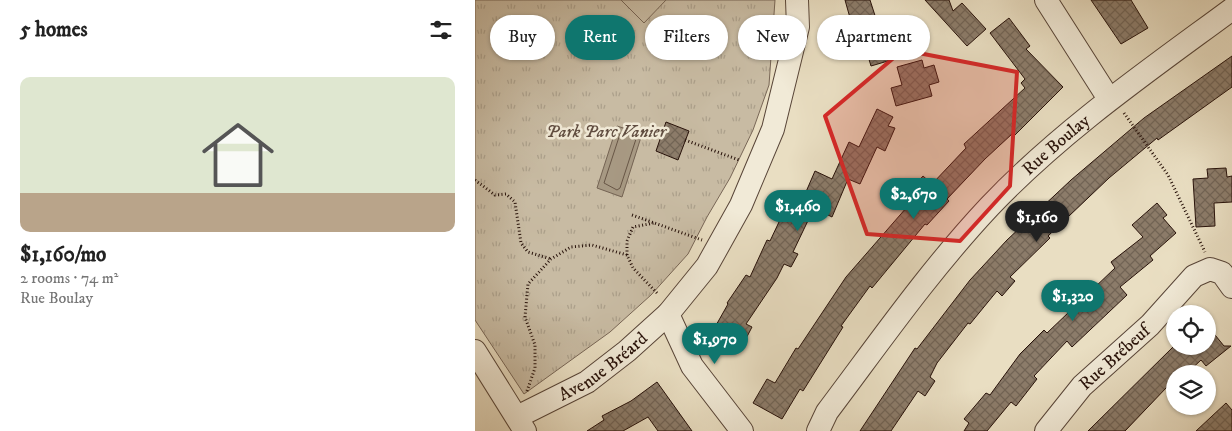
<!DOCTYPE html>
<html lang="en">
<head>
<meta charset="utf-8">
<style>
  body { margin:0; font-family:"IM FELL DW Pica",serif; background:#f2f2f2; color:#222; height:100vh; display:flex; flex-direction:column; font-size:19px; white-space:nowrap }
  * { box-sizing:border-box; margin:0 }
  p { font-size:16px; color:#767676 }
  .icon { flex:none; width:28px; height:28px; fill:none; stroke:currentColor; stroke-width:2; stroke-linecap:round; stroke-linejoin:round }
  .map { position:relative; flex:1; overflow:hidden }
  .sheet { display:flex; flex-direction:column; background:#fff; width:475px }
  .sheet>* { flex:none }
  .banner { position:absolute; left:15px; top:15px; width:475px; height:45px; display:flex; gap:10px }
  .fabs { position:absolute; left:691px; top:305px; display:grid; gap:10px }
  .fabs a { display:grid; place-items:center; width:50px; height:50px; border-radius:50%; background:#fff; box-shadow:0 1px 4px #0004; font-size:25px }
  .price { position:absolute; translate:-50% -42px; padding:0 11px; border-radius:18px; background:#0f766e; color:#fff; font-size:16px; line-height:32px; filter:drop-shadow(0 1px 2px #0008) }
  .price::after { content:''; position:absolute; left:50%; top:30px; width:15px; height:11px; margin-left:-8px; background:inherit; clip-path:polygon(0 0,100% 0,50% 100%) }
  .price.active { background:#222; color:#fff }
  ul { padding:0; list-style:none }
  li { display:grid; align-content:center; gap:10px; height:265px; padding:0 20px }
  li span { display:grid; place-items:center; height:155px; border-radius:10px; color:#555 }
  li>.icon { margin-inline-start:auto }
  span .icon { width:90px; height:90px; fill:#fffc; stroke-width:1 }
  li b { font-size:21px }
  h2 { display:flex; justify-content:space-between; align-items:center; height:60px; padding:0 20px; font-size:21px }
  .chip { padding:0 18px; border-radius:22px; background:#fff; box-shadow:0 1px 4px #0004; font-size:18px; line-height:45px }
  .chip.active { background:#0f766e; color:#fff }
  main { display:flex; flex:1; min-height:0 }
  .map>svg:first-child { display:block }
  .park { fill:url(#park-tufts); stroke:#786656 }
  .garden { fill:#c8bba3; stroke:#786656 }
  .water { fill:#a79983; stroke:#746353 }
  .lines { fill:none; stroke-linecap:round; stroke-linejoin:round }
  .shore { stroke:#685646; stroke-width:1 }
  .building { fill:url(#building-cross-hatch); stroke:#28120a }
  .minor-casing { stroke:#584538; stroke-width:24 }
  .path { stroke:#28120a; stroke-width:3; stroke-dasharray:1 2.5; stroke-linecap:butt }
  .minor { stroke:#f1ead7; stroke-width:22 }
  .marked { fill:#d62828; fill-opacity:0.2; stroke:#d62828; stroke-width:4; stroke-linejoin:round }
  .labels { text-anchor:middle; stroke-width:5; stroke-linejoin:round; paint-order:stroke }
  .park-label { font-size:18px; font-style:italic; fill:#604d40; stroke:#f1ead7 }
  .street-label { font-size:18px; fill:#28120a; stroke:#f1ead7 }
</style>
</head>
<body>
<main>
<section class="sheet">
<h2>5 homes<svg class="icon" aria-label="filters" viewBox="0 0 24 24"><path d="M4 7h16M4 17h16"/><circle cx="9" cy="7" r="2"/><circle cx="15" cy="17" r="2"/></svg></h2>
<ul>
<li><span style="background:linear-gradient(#dfe7d0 75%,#b9a48a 0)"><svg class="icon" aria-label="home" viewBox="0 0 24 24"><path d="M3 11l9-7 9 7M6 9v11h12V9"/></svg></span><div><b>$1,160/mo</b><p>2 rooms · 74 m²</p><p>Rue Boulay</p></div></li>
</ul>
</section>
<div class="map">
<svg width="757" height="431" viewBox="0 0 757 431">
  <defs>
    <pattern id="park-tufts" width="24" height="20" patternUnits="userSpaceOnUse" patternTransform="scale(1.25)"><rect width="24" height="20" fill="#c8bba3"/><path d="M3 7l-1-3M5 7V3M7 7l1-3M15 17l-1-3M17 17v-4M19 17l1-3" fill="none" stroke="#aca08b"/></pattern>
    <pattern id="building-cross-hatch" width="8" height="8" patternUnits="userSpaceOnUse" patternTransform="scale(1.25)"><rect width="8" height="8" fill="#8c7c6a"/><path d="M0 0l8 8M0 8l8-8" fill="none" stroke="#726455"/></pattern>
  </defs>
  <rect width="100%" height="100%" fill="#e9dec2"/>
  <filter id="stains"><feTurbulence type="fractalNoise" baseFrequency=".004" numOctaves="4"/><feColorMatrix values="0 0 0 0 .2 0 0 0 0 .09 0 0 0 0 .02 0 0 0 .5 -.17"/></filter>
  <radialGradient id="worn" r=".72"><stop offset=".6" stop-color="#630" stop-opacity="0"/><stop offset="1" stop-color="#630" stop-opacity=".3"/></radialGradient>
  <polygon class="park" points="0,0 300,0 294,85 278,130 255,178 232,217 213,254 176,295 135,332 49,394 0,320"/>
  <polygon class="garden" points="146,0 191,0 169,23"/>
  <polygon class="water" points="142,126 167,134 147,197 122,188"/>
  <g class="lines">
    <polygon class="shore" points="148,133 161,139 145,188 142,190 129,183 145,134"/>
  </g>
  <g class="building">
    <polygon points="370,0 395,0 404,28 413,25 423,58 396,66 383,23 377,25"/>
    <polygon points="450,0 474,0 478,11 487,3 511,29 492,46"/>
    <polygon points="616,0 656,0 673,28 646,44"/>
    <polygon points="534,18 555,46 551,49 588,87 539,136 537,134 510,159 472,199 474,201 452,225 450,224 397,288 395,286 366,326 368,327 328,391 325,389 307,419 278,403 292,379 300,383 321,348 323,349 371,277 432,207 430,206 442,193 437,188 448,176 457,184 491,148 489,144 550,88 546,83 550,79 515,33"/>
    <polygon points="757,56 757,87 683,140 682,138 634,178 573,236 575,238 535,277 540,281 527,296 522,291 495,324 493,323 462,363 455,377 460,381 450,396 443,391 416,431 385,431 440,348 442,349 495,280 532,240 596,180 669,118"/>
    <polygon points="447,60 449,68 459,65 464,82 454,85 457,96 421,106 416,88 427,85 422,67"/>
    <polygon points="402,109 418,117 413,126 420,128 410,151 402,147 385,184 373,179 357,217 339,208 318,252 323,254 316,267 309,264 302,278 271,324 277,327 264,352 235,336 253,304 252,303 271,275 275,277 292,240 295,241 313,203 324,208 340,171 357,179 374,142 384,147"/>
    <polygon points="191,122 214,131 203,160 181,151"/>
    <polygon points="751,168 752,177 757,176 757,202 739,203 740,226 721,227 718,179 733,178 732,169"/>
    <polygon points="682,203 692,215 688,218 701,233 675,256 678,260 645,287 652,295 597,347 592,341 559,376 562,379 541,406 536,402 512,431 489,431 494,423 489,419 511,393 515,395 545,354 569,330 572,333 640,268 636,262 668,237 657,225"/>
    <polygon points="732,325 749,346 756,346 731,366 726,360 711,374 700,374 700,395 692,387 650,431 613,431 699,346 732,346"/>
    <polygon points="182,382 217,431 183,431 173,417 148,431 112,431 129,420 127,416 156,401"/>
    <polygon points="751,403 757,410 757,431 721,431"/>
  </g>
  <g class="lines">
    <g class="minor-casing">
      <g id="minor">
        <polyline points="571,0 634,99"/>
        <polyline points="193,314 217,366 267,431"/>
        <polyline points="0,351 50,431"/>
        <path id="s1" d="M42,417l70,-35 40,-31 41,-37 39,-48 34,-61 32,-76 25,-102 -1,-27"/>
        <path id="s2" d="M343,431l9,-19c52,-69 102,-141 162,-205 72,-76 159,-136 243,-198"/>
        <path id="s3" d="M571,431l36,-45 68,-61 44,-49 16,-7 12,4 10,14"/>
      </g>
    </g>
    <g class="path">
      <polyline points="649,113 693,175 730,252"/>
      <polyline points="210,140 264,160"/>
      <polyline points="0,180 20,195 31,194 40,202 46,243 53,252 76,259"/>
      <polyline points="157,215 227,240"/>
      <polyline points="152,255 152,241 158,227 179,223"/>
      <polyline points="52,391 60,368 60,345 50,317 53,284 76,259 96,247 117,245 152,255 158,268 182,293"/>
    </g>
    <use href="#minor" class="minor"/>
  </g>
  <path class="marked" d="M428,50l114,22 -7,114 -50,55 -93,-7 -42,-118z"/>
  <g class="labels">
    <g class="park-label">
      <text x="131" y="137">Park Parc Vanier</text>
    </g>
    <g class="street-label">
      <text dy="6" stroke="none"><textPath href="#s2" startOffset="374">Rue Boulay</textPath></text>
      <text dy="6" stroke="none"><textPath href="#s3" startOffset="101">Rue Brébeuf</textPath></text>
      <text dy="6" stroke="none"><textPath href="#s1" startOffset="100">Avenue Bréard</textPath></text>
    </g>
  </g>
  <rect width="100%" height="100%" filter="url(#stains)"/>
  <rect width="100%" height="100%" fill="url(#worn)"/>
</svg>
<div class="fabs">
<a><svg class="icon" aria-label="locate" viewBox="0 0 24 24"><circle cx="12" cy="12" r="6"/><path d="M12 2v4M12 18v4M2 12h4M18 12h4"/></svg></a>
<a><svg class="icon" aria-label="layers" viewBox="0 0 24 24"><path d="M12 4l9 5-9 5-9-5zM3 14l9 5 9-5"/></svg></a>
</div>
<b class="price" style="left:439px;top:220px">$2,670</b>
<b class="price" style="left:323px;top:232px">$1,460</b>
<b class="price active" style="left:562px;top:243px">$1,160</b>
<b class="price" style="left:598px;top:322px">$1,320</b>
<b class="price" style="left:240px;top:365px">$1,970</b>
<div class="banner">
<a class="chip">Buy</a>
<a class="chip active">Rent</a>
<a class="chip">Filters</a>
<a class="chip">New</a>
<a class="chip">Apartment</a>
</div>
</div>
</main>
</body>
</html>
